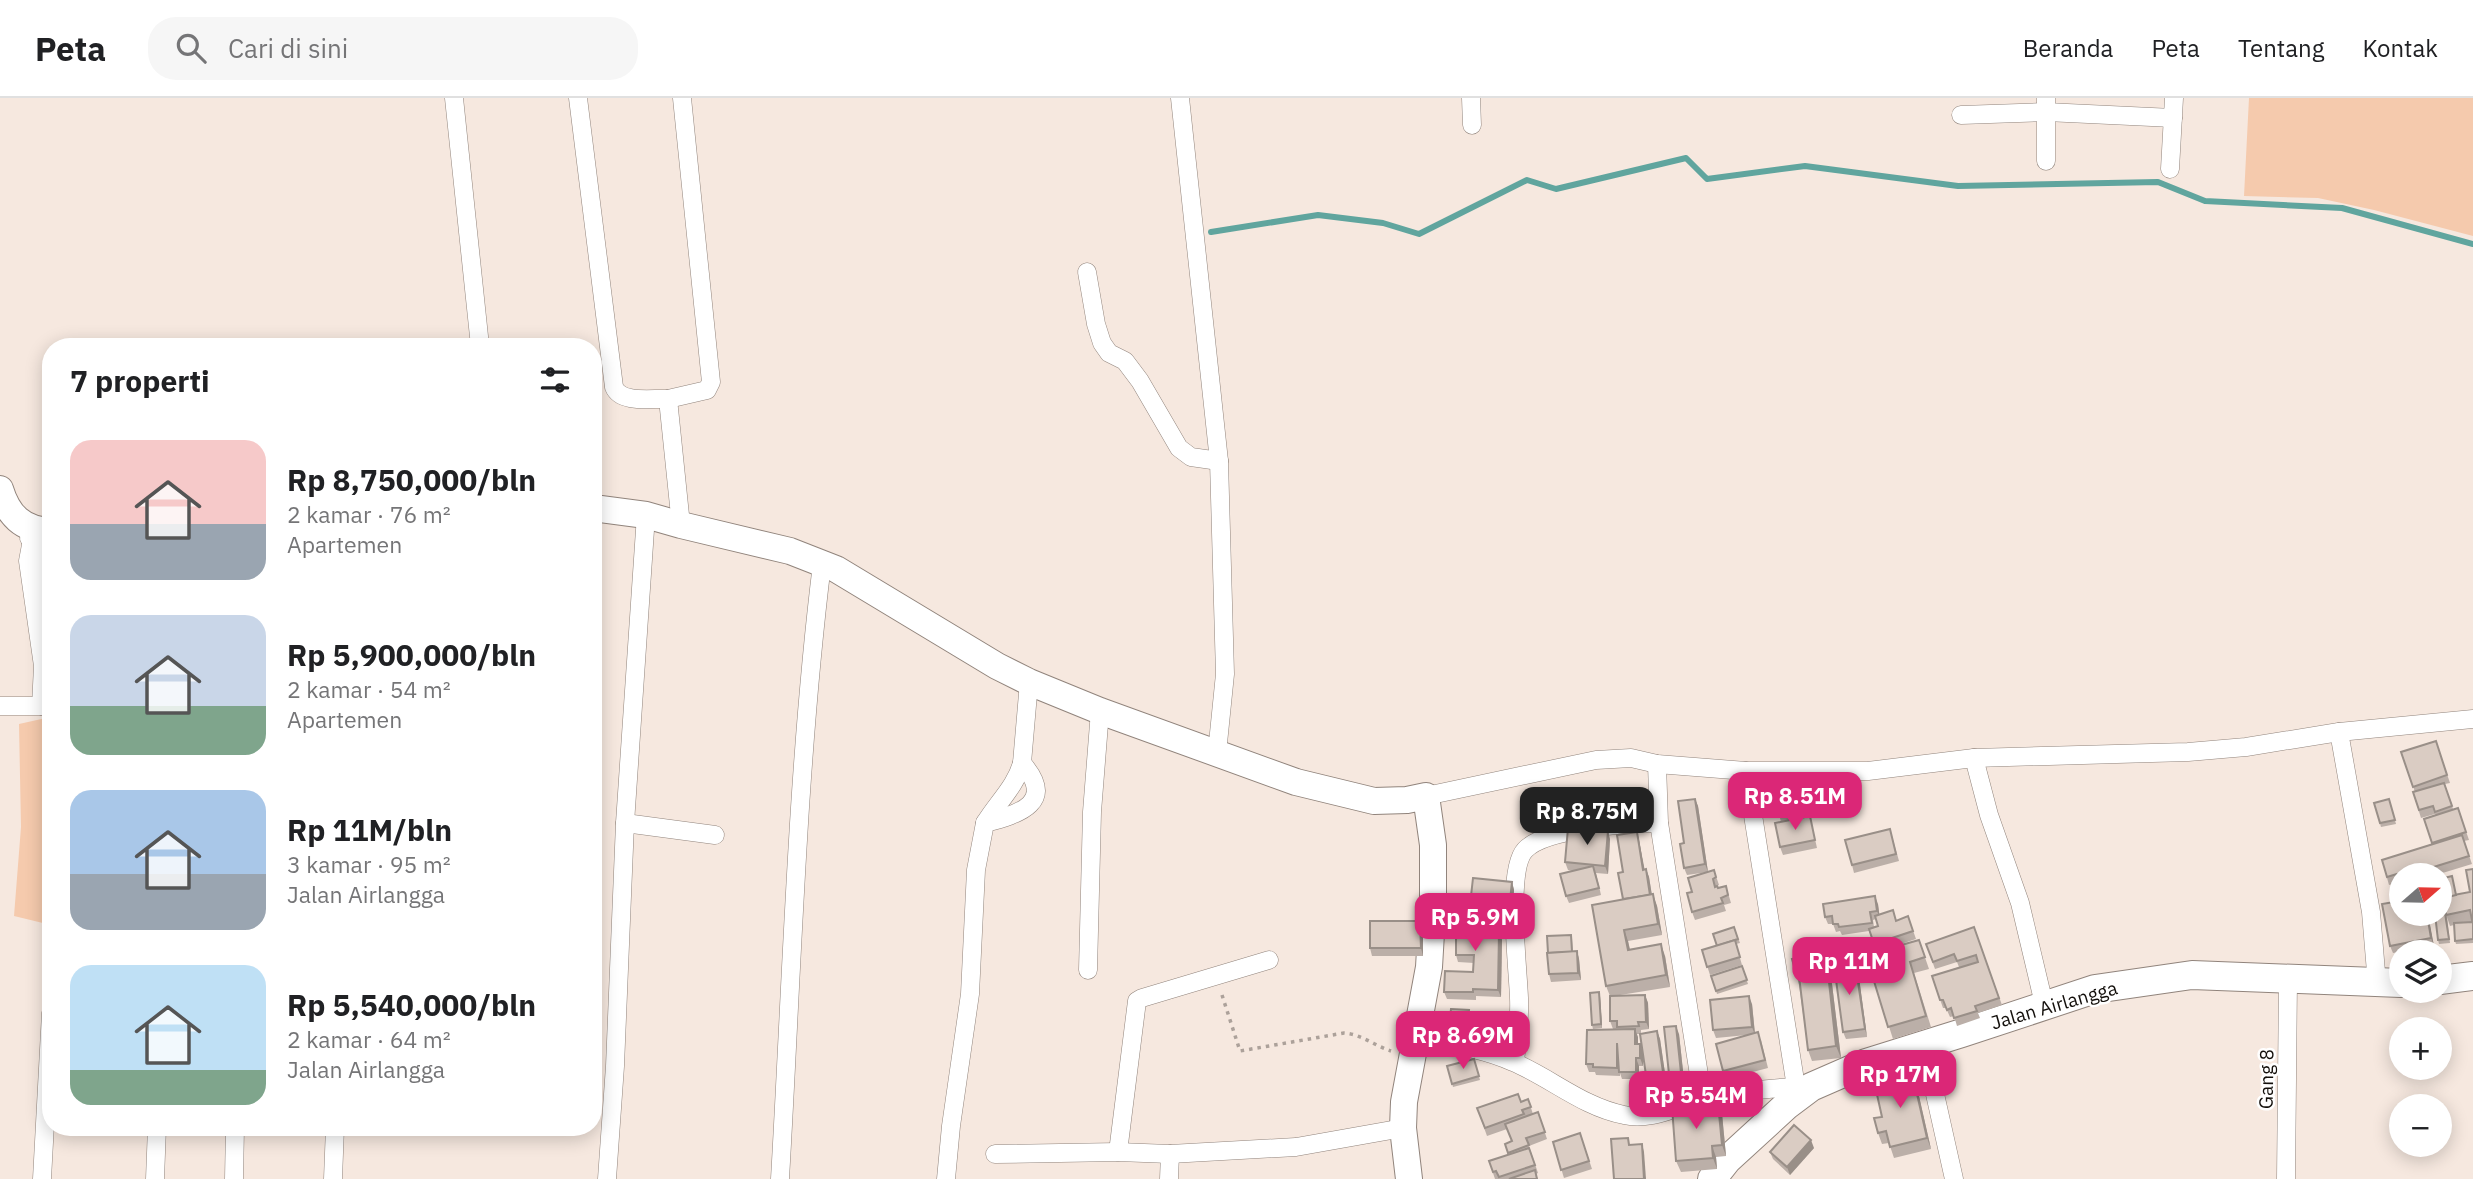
<!DOCTYPE html>
<html lang="id">
<head>
<meta charset="utf-8">
<style>
  body { margin:0; font-family:"IBM Plex Sans",sans-serif; background:#f6f6f6; color:#202124; height:100vh; display:flex; flex-direction:column; font-size:26px; white-space:nowrap }
  * { box-sizing:border-box; margin:0 }
  p { font-size:23px; color:#757577 }
  .icon { flex:none; width:38px; height:38px; fill:none; stroke:currentColor; stroke-width:2; stroke-linecap:round; stroke-linejoin:round }
  .map { position:relative; flex:1; overflow:hidden }
  .side { position:absolute; left:42px; top:240px; width:560px; height:798px; display:flex; flex-direction:column; background:#fff; border-radius:28px; box-shadow:0 4px 18px #0003 }
  .side>* { flex:none }
  .needle { width:46px; rotate:70deg }
  .controls { position:absolute; left:2389px; top:765px; display:grid; gap:14px }
  .controls a { display:grid; place-items:center; width:63px; height:63px; border-radius:50%; background:#fff; box-shadow:0 4px 18px #0003; font-size:35px }
  .price { position:absolute; translate:-50% -60px; padding:0 16px; border-radius:14px; background:#db2777; color:#fff; font-size:23px; line-height:46px; filter:drop-shadow(0 2px 4px #0008) }
  .price::after { content:''; position:absolute; left:50%; top:42px; width:21px; height:16px; margin-left:-10px; background:inherit; clip-path:polygon(0 0,100% 0,50% 100%) }
  .price.active { background:#222; color:#fff }
  ul { padding:0; list-style:none }
  li { display:flex; align-items:center; gap:21px; height:175px; padding:0 28px }
  li span { display:grid; place-items:center; flex:none; width:196px; height:140px; border-radius:21px; color:#555 }
  li>.icon { margin-inline-start:auto }
  span .icon { width:84px; height:84px; fill:#fffc; stroke-width:1 }
  li b { font-size:30px }
  h2 { display:flex; justify-content:space-between; align-items:center; height:84px; padding:0 28px; font-size:30px }
  header { display:flex; align-items:center; gap:42px; box-sizing:border-box; height:98px; padding:0 35px; background:#fff; border-bottom:2px solid #e0e0e0 }
  header strong { font-size:33px }
  nav { display:flex; gap:38px; margin-inline-start:auto; font-size:24px }
  .search { width:490px; height:63px; background:#f6f6f6; display:flex; align-items:center; gap:18px; box-sizing:border-box; padding:0 24px; border-radius:28px; color:#757577; font-size:26px }
  .map>svg:first-child { display:block }
  .green { fill:#f5caad }
  .lines { fill:none; stroke-linecap:round; stroke-linejoin:round }
  .stream { stroke:#60a59e; stroke-width:6 }
  .street-casing { stroke:#91847c; stroke-width:19 }
  .secondary-casing { stroke:#91847c; stroke-width:28 }
  .primary-casing { stroke:#91847c; stroke-width:30 }
  .path { stroke:#aca19a; stroke-width:3.5; stroke-dasharray:3.5 5; stroke-linecap:butt }
  .street { stroke:#fff; stroke-width:18 }
  .secondary { stroke:#fff; stroke-width:26 }
  .primary { stroke:#fff; stroke-width:28 }
  .wall { fill:#bbafa8; fill-rule:evenodd }
  .shaded-wall { fill:#998f88 }
  .building { fill:#daccc3; stroke:#998f88; stroke-width:2 }
  .labels { text-anchor:middle; stroke-width:5; stroke-linejoin:round; paint-order:stroke }
  .street-label { font-size:19px; fill:#130f0b; stroke:#fff }
</style>
</head>
<body>
<header>
<strong>Peta</strong>
<div class="search"><svg class="icon" aria-label="search" viewBox="0 0 24 24"><circle cx="10" cy="10" r="6"/><path d="M15 15l6 6"/></svg>Cari di sini</div>
<nav><a>Beranda</a><a>Peta</a><a>Tentang</a><a>Kontak</a></nav>
</header>
<div class="map">
<svg width="2473" height="1081" viewBox="0 0 2473 1081">
  <rect width="100%" height="100%" fill="#f6e8df"/>
  <g class="green">
    <polygon points="2249,0 2473,0 2473,138 2374,112 2318,100 2244,98"/>
    <polygon points="51,610 51,827 14,818 21,729 19,626 46,620"/>
  </g>
  <g class="lines">
    <polyline class="stream" points="1211,134 1318,117 1383,125 1419,136 1527,82 1556,91 1686,60 1707,81 1805,68 1958,88 2158,84 2205,103 2342,110 2473,146"/>
    <g class="street-casing">
      <g id="street">
        <polyline points="454,0 480,248"/>
        <path d="M578,0l36,289c7,17 38,11 54,12l13,126"/>
        <polyline points="1180,0 1219,363 1225,576 1217,655"/>
        <polyline points="1471,0 1472,27"/>
        <polyline points="2046,0 2046,63"/>
        <polyline points="1961,17 2046,14 2173,20"/>
        <polyline points="2170,71 2174,0"/>
        <polyline points="1087,174 1096,226 1102,245 1109,255 1125,263 1140,283 1179,350 1191,359 1219,363"/>
        <polyline points="668,301 707,292 711,284 682,0"/>
        <polyline points="29,440 42,459 51,505"/>
        <polyline points="31,447 28,463 43,568 41,608"/>
        <polyline points="0,608 41,608 51,606"/>
        <polyline points="2339,634 2371,814 2377,886"/>
        <polyline points="1974,660 1989,717 2020,805 2044,906"/>
        <polyline points="1657,666 1659,725 1703,1002"/>
        <polyline points="1746,673 1796,989"/>
        <polyline points="1426,698 1596,662 1631,660 1657,666 1746,673 1868,673 1974,660 2188,654 2246,649 2339,634 2473,621"/>
        <polyline points="625,725 715,737"/>
        <path d="M985,725c12,-20 31,-37 37,-60"/>
        <polyline points="1088,872 1092,714 1100,613"/>
        <path d="M1415,940c34,6 67,10 98,24 38,16 70,45 111,53 26,6 52,-8 78,-15 33,-8 71,-13 106,-13"/>
        <polyline points="1924,947 1954,1081"/>
        <path d="M1515,964c2,-21 5,-43 4,-64 -1,-30 -13,-128 6,-148 20,-22 105,-27 134,-27"/>
        <polyline points="1118,1054 1137,903 1142,900 1269,862"/>
        <polyline points="995,1056 1118,1054 1170,1056 1296,1049 1403,1030"/>
        <polyline points="42,1081 51,915"/>
        <polyline points="155,1081 157,1029"/>
        <polyline points="234,1081 235,1029"/>
        <polyline points="333,1081 335,1029"/>
        <polyline points="607,1081 615,968 625,725 646,417"/>
        <path d="M780,1081c12,-205 17,-411 42,-615"/>
        <path d="M946,1081l5,-53 19,-132 6,-124 9,-47c36,-9 71,-21 37,-60l7,-81"/>
        <polyline points="1169,1081 1170,1056"/>
        <polyline points="2286,1081 2288,882"/>
      </g>
    </g>
    <g class="secondary-casing">
      <g id="secondary">
        <path d="M0,391c8,26 22,41 51,42"/>
        <polyline points="593,410 646,417 681,427 790,453 836,471 997,568 1029,584 1100,613 1296,684 1374,703 1407,702 1426,698 1433,747 1433,801 1429,869 1404,1004 1403,1030 1409,1081"/>
      </g>
    </g>
    <g class="primary-casing">
      <g id="primary">
        <polyline points="2440,882 2473,878"/>
        <polyline points="1712,1081 1727,1062 1787,1007 1811,989 1866,965 1962,935 2095,891 2192,877 2401,885"/>
      </g>
    </g>
    <path class="path" d="M1222,897l18,56 104,-18c17,1 31,13 47,18"/>
    <use href="#street" class="street"/>
    <use href="#secondary" class="secondary"/>
    <use href="#primary" class="primary"/>
  </g>
  <g class="wall">
    <polygon points="2436,643 2450,685 2445,686 2453,711 2458,710 2469,742 2464,743 2472,766 2436,777 2425,777 2425,776 2401,777 2401,784 2389,787 2382,762 2432,746 2424,721 2436,717 2435,716 2421,720 2413,694 2415,694 2401,654"/>
    <polygon points="1808,680 1815,718 1810,719 1817,750 1783,757 1780,749 1781,724 1779,716 1785,698"/>
    <polygon points="1695,701 1698,708 1708,774 1687,777 1684,770 1684,745"/>
    <polygon points="2389,701 2396,726 2381,729 2374,705"/>
    <polygon points="1890,731 1899,763 1854,775 1852,767"/>
    <path d="M1637,734l2,8 5,29h2l3,8 3,18 5,11 5,29 -34,6 2,8 35,7 5,31 -56,9 31,-1 3,8 1,26 -8,1v4l16,-3 3,8 7,48 -17,2 -3,-7 -4,-28v12h-4v13h-17l-2,-6v3l-24,-1 -1,-3h-6l-3,-8 32,-34v-1h-5l-3,-8v-25l-4,-10 17,-86v-28zM1637,936h3l2,17 -4,-7z"/>
    <polygon points="1610,741 1608,776 1596,775 1601,797 1569,805 1566,798 1573,773 1568,772 1565,764"/>
    <polygon points="2473,771 2473,845 2456,846 2455,843 2454,827 2450,828 2447,819 2450,845 2439,846 2438,842 2445,815 2444,804 2440,805 2440,781 2452,778 2456,797 2470,794"/>
    <polygon points="1714,772 1719,787 1715,789 1718,790 1726,788 1731,805 1724,807 1726,813 1695,822 1692,814"/>
    <polygon points="1512,784 1514,792 1512,819 1492,816 1493,819 1493,834 1499,834 1502,842 1501,899 1476,898 1476,902 1447,901 1444,894 1473,874 1474,865 1458,864 1456,857 1472,811 1470,807"/>
    <path d="M1878,806l1,11 17,6 12,-5 8,23 -39,13 -8,-21 -27,4 -2,-4 -4,1 -3,-8h-5l-3,-7zM1876,821l2,7 -4,1 -1,-7z"/>
    <polygon points="2401,816 2427,816 2434,848 2393,855 2390,848"/>
    <polygon points="1420,823 1423,831 1423,858 1372,858 1370,850"/>
    <polygon points="1734,829 1740,845 1736,846 1742,867 1710,877 1702,852 1717,848"/>
    <polygon points="1974,829 2002,907 1978,915 1980,920 1957,928 1954,918 1950,919 1946,910 1943,910 1932,878 1959,869 1957,864 1935,871 1926,846"/>
    <polygon points="1571,837 1572,840 1573,854 1577,853 1579,861 1581,882 1551,884 1549,876"/>
    <polygon points="1919,842 1929,871 1914,875 1931,929 1893,941 1866,857"/>
    <polygon points="1825,862 1832,886 1841,960 1812,963 1808,952 1799,887 1797,879"/>
    <polygon points="1855,864 1858,872 1867,939 1846,941 1843,934"/>
    <polygon points="1742,868 1748,886 1717,896 1711,878"/>
    <polygon points="1599,894 1600,898 1602,930 1593,931 1592,927"/>
    <polygon points="1752,906 1755,935 1761,942 1768,970 1726,981 1723,973 1747,937 1716,940 1713,932"/>
    <polygon points="1469,912 1470,916 1468,942 1450,940 1448,937"/>
    <polygon points="1679,936 1684,982 1671,984 1669,976"/>
    <polygon points="1474,961 1480,982 1453,989 1447,968"/>
    <polygon points="1916,985 1931,1051 1894,1060 1889,1045 1882,1046 1878,1035"/>
    <polygon points="1528,1001 1533,1016 1538,1014 1547,1041 1529,1048 1538,1075 1536,1076 1538,1081 1495,1081 1489,1063 1508,1057 1505,1046 1512,1043 1507,1031 1487,1038 1477,1010 1521,1004"/>
    <polygon points="1722,1016 1726,1058 1716,1059 1717,1071 1681,1074 1676,1063"/>
    <polygon points="1580,1035 1592,1071 1564,1080 1553,1044"/>
    <polygon points="1814,1050 1790,1077 1773,1061 1770,1054"/>
  </g>
  <g class="shaded-wall">
    <polygon points="1695,701 1698,708 1708,774 1705,766"/>
    <polygon points="1608,733 1610,741 1608,776 1605,768"/>
    <polygon points="1637,734 1639,742 1646,779 1643,772"/>
    <polygon points="1646,771 1649,779 1653,805 1651,797"/>
    <polygon points="1512,784 1514,792 1512,819 1509,811"/>
    <polygon points="1653,796 1657,808 1662,837 1658,826"/>
    <polygon points="1875,798 1878,806 1880,821 1877,813"/>
    <polygon points="1490,812 1493,819 1492,842 1489,834"/>
    <polygon points="2427,816 2428,816 2434,848 2431,840"/>
    <polygon points="1420,823 1423,831 1423,858 1421,850"/>
    <polygon points="1624,832 1628,843 1632,863 1628,852"/>
    <polygon points="1499,834 1502,842 1501,899 1498,892"/>
    <polygon points="1661,846 1665,858 1670,889 1666,877"/>
    <polygon points="1577,853 1579,861 1581,882 1578,875"/>
    <polygon points="1822,854 1832,886 1841,960 1836,948 1828,876"/>
    <polygon points="1855,864 1858,872 1867,939 1865,931"/>
    <polygon points="1599,894 1600,898 1602,930 1601,926"/>
    <polygon points="1645,897 1648,905 1649,931 1646,924"/>
    <polygon points="1749,898 1752,906 1755,937 1752,929"/>
    <polygon points="1469,912 1470,916 1468,942 1466,938"/>
    <polygon points="1676,928 1679,936 1684,982 1681,975"/>
    <polygon points="1635,931 1638,939 1638,954 1635,946"/>
    <polygon points="1657,933 1660,941 1667,989 1664,981"/>
    <polygon points="1640,946 1643,954 1643,968 1640,960"/>
    <polygon points="1636,960 1639,968 1639,981 1636,974"/>
    <polygon points="1912,974 1916,985 1931,1051 1927,1040"/>
    <polygon points="1718,1005 1722,1016 1726,1058 1722,1047"/>
    <polygon points="1811,1042 1814,1050 1790,1077 1787,1069"/>
    <polygon points="1642,1046 1644,1054 1646,1081 1644,1081"/>
    <polygon points="1712,1048 1716,1059 1717,1071 1713,1060"/>
  </g>
  <g class="building">
    <polygon points="2436,643 2447,677 2413,689 2401,654"/>
    <polygon points="1808,680 1809,694 1785,698 1783,682"/>
    <polygon points="2444,685 2452,708 2435,714 2433,708 2419,712 2413,694"/>
    <polygon points="1809,694 1812,711 1779,716 1776,700"/>
    <polygon points="1695,701 1705,766 1684,770 1680,746 1684,745 1678,703"/>
    <polygon points="2389,701 2395,722 2380,725 2374,705"/>
    <polygon points="2458,710 2466,734 2432,745 2424,721"/>
    <polygon points="1810,718 1815,742 1780,749 1775,725"/>
    <polygon points="1568,730 1608,733 1605,768 1565,764"/>
    <polygon points="1890,731 1896,756 1852,767 1845,742"/>
    <polygon points="1637,734 1643,772 1646,771 1650,797 1623,801 1618,775 1623,774 1617,737"/>
    <polygon points="2462,737 2469,758 2424,772 2423,768 2387,779 2382,762"/>
    <polygon points="1593,768 1599,790 1566,798 1560,776"/>
    <polygon points="2473,771 2473,827 2470,812 2446,817 2443,799 2470,794 2466,772"/>
    <polygon points="1714,772 1716,779 1713,781 1715,789 1717,788 1718,790 1726,788 1728,797 1721,800 1723,805 1692,814 1687,795 1692,794 1688,780"/>
    <polygon points="2452,778 2456,797 2440,801 2440,781"/>
    <polygon points="1473,780 1512,784 1509,811 1470,807"/>
    <polygon points="1653,796 1658,826 1624,832 1628,852 1661,846 1666,877 1606,888 1592,807"/>
    <polygon points="1875,798 1877,813 1870,814 1872,825 1839,829 1838,826 1833,826 1832,818 1825,819 1823,806"/>
    <polygon points="2400,803 2401,816 2427,816 2431,840 2390,848 2382,806"/>
    <polygon points="1456,810 1490,812 1489,834 1499,834 1498,892 1473,891 1473,894 1444,894 1445,873 1473,874 1474,857 1456,857"/>
    <polygon points="1893,812 1896,823 1908,818 1913,833 1874,846 1869,831 1878,828 1875,818"/>
    <polygon points="2445,815 2449,841 2438,842 2435,816"/>
    <polygon points="1370,823 1420,823 1421,850 1370,850"/>
    <polygon points="2473,824 2473,841 2455,843 2454,825"/>
    <polygon points="1734,829 1738,841 1717,848 1713,836"/>
    <polygon points="1974,829 1999,900 1975,908 1977,913 1954,920 1951,910 1947,912 1943,902 1940,902 1932,878 1978,864 1976,857 1957,863 1954,856 1933,864 1926,846"/>
    <polygon points="1571,837 1572,854 1548,855 1547,838"/>
    <polygon points="1735,842 1740,859 1707,869 1702,852"/>
    <polygon points="1919,842 1925,859 1910,864 1926,918 1888,929 1866,857"/>
    <polygon points="1577,853 1578,875 1549,876 1547,855"/>
    <polygon points="1822,854 1826,872 1797,879 1792,861"/>
    <polygon points="1855,864 1865,931 1843,934 1834,867"/>
    <polygon points="1742,868 1747,882 1716,893 1711,878"/>
    <polygon points="1828,875 1836,948 1808,952 1799,878"/>
    <polygon points="1599,894 1601,926 1592,927 1590,895"/>
    <polygon points="1645,897 1646,924 1638,924 1639,928 1617,929 1617,923 1610,923 1610,898"/>
    <polygon points="1749,898 1752,929 1713,932 1710,902"/>
    <polygon points="1451,911 1469,912 1466,938 1448,937"/>
    <polygon points="1676,928 1681,975 1669,976 1664,929"/>
    <polygon points="1635,931 1635,946 1640,946 1640,960 1636,960 1636,974 1619,974 1617,945 1617,970 1593,969 1593,966 1586,966 1587,932"/>
    <polygon points="1657,933 1664,981 1647,984 1640,936"/>
    <polygon points="1758,934 1765,962 1723,973 1716,946"/>
    <polygon points="1474,961 1479,978 1452,986 1447,968"/>
    <polygon points="1912,974 1927,1040 1890,1049 1886,1033 1878,1035 1874,1020 1882,1019 1874,983"/>
    <polygon points="1518,996 1521,1004 1528,1001 1531,1009 1522,1012 1524,1016 1485,1030 1477,1010"/>
    <polygon points="1718,1005 1722,1047 1712,1048 1713,1060 1676,1063 1672,1009"/>
    <polygon points="1538,1014 1545,1034 1526,1040 1529,1047 1508,1055 1505,1046 1512,1043 1505,1026"/>
    <polygon points="1794,1027 1811,1042 1787,1069 1770,1054"/>
    <polygon points="1580,1035 1589,1063 1561,1072 1553,1044"/>
    <polygon points="1628,1040 1629,1047 1642,1046 1644,1081 1614,1081 1611,1041"/>
    <polygon points="1529,1050 1535,1067 1499,1079 1496,1073 1493,1074 1489,1063"/>
    <polygon points="1535,1072 1537,1081 1509,1081"/>
  </g>
  <g class="labels">
    <g class="street-label">
      <text transform="translate(2054 907) rotate(-16)" y="7">Jalan Airlangga</text>
      <text transform="translate(2266 981) rotate(-89)" y="7">Gang 8</text>
    </g>
  </g>
</svg>
<div class="controls">
<a><svg class="needle" viewBox="-14 -14 28 28"><path d="M0-13l5 13h-10z" fill="#e53935"/><path d="M0 13l5-13h-10z" fill="#757577"/></svg></a>
<a><svg class="icon" aria-label="layers" viewBox="0 0 24 24"><path d="M12 4l9 5-9 5-9-5zM3 14l9 5 9-5"/></svg></a>
<a>+</a>
<a>−</a>
</div>
<b class="price" style="left:1795px;top:734px">Rp 8.51M</b>
<b class="price active" style="left:1587px;top:749px">Rp 8.75M</b>
<b class="price" style="left:1475px;top:855px">Rp 5.9M</b>
<b class="price" style="left:1849px;top:899px">Rp 11M</b>
<b class="price" style="left:1463px;top:973px">Rp 8.69M</b>
<b class="price" style="left:1900px;top:1012px">Rp 17M</b>
<b class="price" style="left:1696px;top:1033px">Rp 5.54M</b>
<section class="side">
<h2>7 properti<svg class="icon" aria-label="filters" viewBox="0 0 24 24"><path d="M4 7h16M4 17h16"/><circle cx="9" cy="7" r="2"/><circle cx="15" cy="17" r="2"/></svg></h2>
<ul>
<li><span style="background:linear-gradient(#f6c9c9 60%,#9aa5b1 0)"><svg class="icon" aria-label="home" viewBox="0 0 24 24"><path d="M3 11l9-7 9 7M6 9v11h12V9"/></svg></span><div><b>Rp 8,750,000/bln</b><p>2 kamar · 76 m²</p><p>Apartemen</p></div></li>
<li><span style="background:linear-gradient(#c9d6e8 65%,#7fa58c 0)"><svg class="icon" aria-label="home" viewBox="0 0 24 24"><path d="M3 11l9-7 9 7M6 9v11h12V9"/></svg></span><div><b>Rp 5,900,000/bln</b><p>2 kamar · 54 m²</p><p>Apartemen</p></div></li>
<li><span style="background:linear-gradient(#a9c7e8 60%,#9aa5b1 0)"><svg class="icon" aria-label="home" viewBox="0 0 24 24"><path d="M3 11l9-7 9 7M6 9v11h12V9"/></svg></span><div><b>Rp 11M/bln</b><p>3 kamar · 95 m²</p><p>Jalan Airlangga</p></div></li>
<li><span style="background:linear-gradient(#bfe0f5 75%,#7fa58c 0)"><svg class="icon" aria-label="home" viewBox="0 0 24 24"><path d="M3 11l9-7 9 7M6 9v11h12V9"/></svg></span><div><b>Rp 5,540,000/bln</b><p>2 kamar · 64 m²</p><p>Jalan Airlangga</p></div></li>
</ul>
</section>
</div>
</body>
</html>
